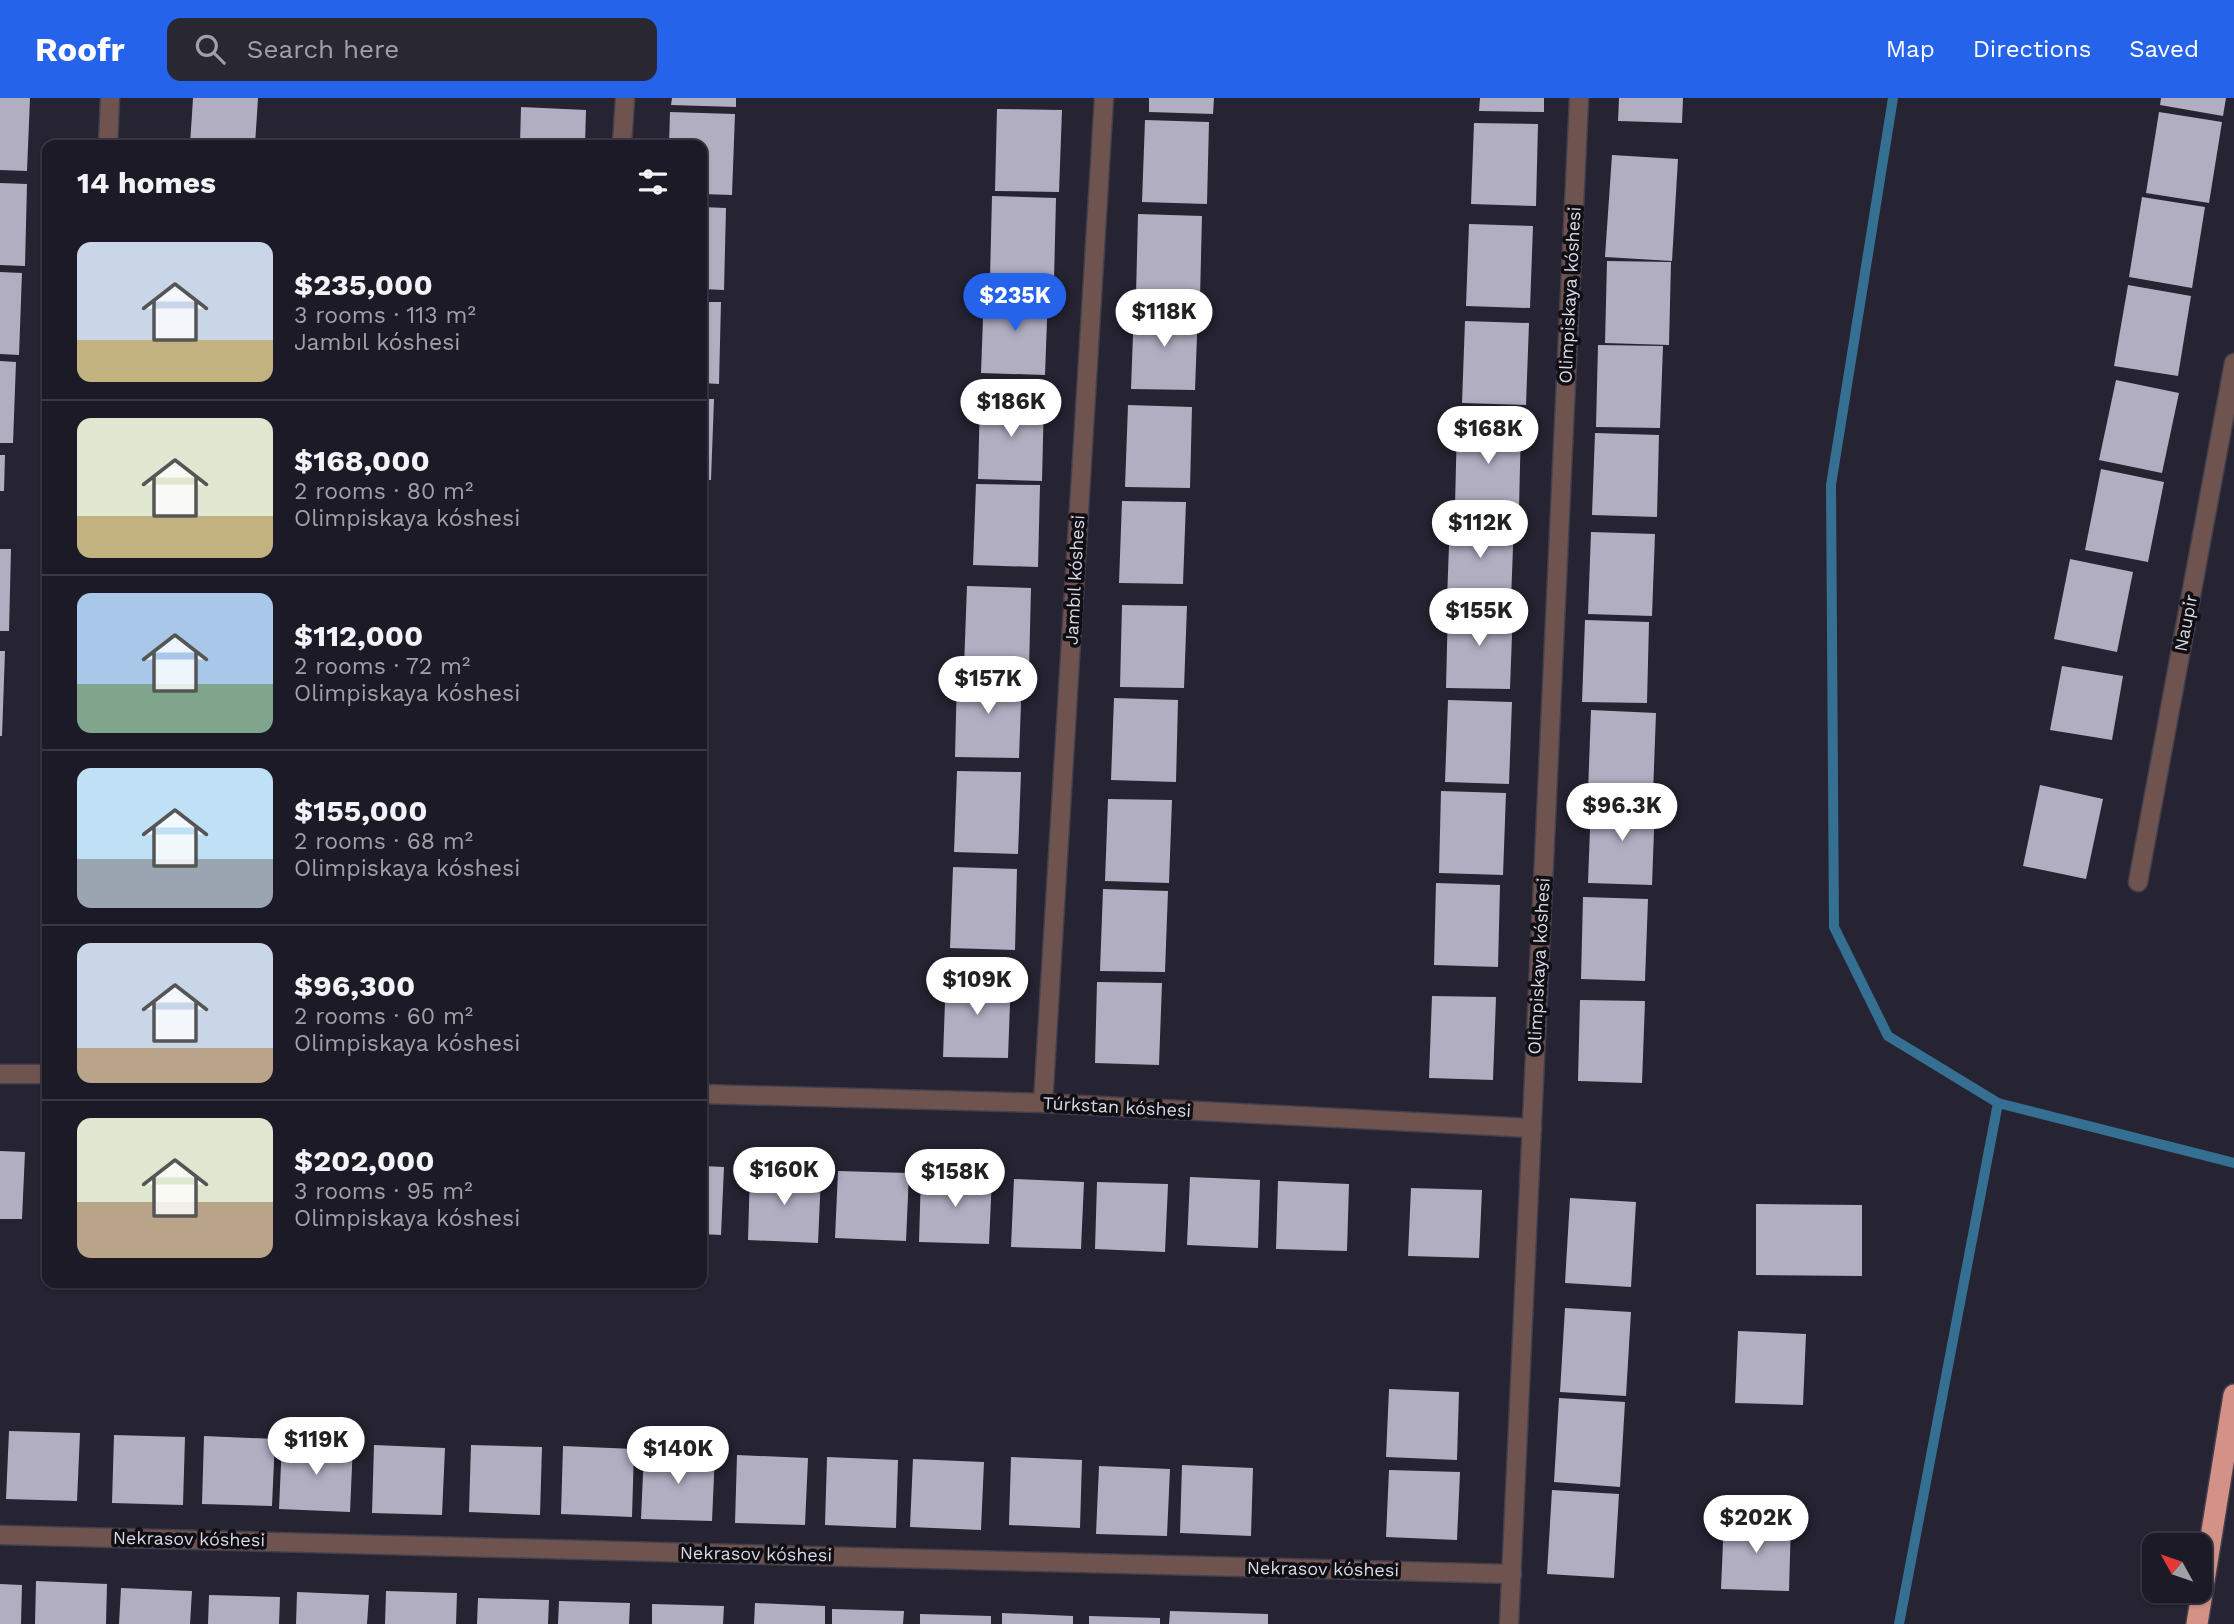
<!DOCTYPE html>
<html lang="en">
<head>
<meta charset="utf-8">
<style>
  body { margin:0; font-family:"Work Sans",sans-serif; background:#292732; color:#f1f3f6; height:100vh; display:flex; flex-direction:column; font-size:26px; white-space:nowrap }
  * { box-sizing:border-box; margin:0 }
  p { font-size:23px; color:#a0a1a7 }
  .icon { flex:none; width:38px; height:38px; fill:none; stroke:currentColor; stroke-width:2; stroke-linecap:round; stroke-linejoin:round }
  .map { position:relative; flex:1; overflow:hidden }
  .panel { position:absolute; left:42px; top:42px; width:665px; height:1148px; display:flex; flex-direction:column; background:#1c1a26; border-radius:14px; box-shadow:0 2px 5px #0004,0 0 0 2px #3a3843 }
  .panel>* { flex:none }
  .needle { width:46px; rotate:310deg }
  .fabs { position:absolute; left:2142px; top:1435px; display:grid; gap:14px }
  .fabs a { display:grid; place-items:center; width:70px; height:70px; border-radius:14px; background:#1c1a26; box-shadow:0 2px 5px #0004,0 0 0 2px #3a3843; font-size:35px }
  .price { position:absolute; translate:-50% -60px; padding:0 16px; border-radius:24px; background:#fff; color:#222; font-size:23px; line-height:46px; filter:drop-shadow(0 2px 4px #0008) }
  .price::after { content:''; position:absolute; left:50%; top:42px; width:21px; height:16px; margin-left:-10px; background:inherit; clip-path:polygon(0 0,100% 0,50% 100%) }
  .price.current { background:#2563eb; color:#fff }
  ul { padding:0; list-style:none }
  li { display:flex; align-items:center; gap:21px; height:175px; padding:0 35px }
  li+li { border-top:2px solid #3a3843 }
  li span { display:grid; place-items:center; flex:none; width:196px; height:140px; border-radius:14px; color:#555 }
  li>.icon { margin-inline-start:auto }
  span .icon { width:84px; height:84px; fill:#fffc; stroke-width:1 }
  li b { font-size:30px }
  h2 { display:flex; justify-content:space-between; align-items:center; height:84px; padding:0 35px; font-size:30px }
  header { display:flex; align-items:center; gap:42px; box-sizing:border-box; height:98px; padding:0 35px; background:#2563eb; color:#fff }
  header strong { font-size:33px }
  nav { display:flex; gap:38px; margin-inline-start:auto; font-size:24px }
  .search { width:490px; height:63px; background:#292732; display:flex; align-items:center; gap:18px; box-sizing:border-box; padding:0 24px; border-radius:14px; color:#a0a1a7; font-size:26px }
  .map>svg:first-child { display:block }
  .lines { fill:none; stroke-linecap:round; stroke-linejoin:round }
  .stream { stroke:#357093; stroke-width:10 }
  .building { fill:#b1aec2 }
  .minor-casing { stroke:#43404e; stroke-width:21 }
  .highway-casing { stroke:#43404e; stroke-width:24 }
  .minor { stroke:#6f534f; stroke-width:18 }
  .highway { stroke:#d39187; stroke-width:21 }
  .labels { text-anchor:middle; stroke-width:7; stroke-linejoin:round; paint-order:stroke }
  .street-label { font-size:18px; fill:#dbd9e3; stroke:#0f0e14 }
</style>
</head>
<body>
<header>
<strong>Roofr</strong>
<div class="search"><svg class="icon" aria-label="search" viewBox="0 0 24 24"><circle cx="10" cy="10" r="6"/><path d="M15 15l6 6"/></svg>Search here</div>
<nav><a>Map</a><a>Directions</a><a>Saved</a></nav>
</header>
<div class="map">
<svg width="2234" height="1526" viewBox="0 0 2234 1526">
  <rect width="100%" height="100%" fill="#262332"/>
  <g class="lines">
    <g class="stream">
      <polyline points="1893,0 1831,387 1834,829 1888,938 1998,1005 2234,1065"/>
      <polyline points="1899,1526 1998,1005"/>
    </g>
  </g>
  <g class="building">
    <polygon points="0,0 30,0 27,73 0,72"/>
    <polygon points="193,0 258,0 255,47 190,47"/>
    <polygon points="672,0 736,0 736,9 671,7"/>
    <polygon points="1149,0 1214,0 1213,16 1149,14"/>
    <polygon points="1480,0 1544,0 1544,14 1479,13"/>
    <polygon points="1619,0 1683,0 1682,25 1618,23"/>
    <polygon points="2161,0 2226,0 2223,18 2160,7"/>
    <polygon points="521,9 586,12 585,47 520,47"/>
    <polygon points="997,11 1062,12 1059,94 995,93"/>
    <polygon points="670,14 735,16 732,97 702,96 702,47 669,47"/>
    <polygon points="2159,14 2222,24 2209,105 2146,95"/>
    <polygon points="1145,22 1209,24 1207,106 1142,104"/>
    <polygon points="1474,25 1538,26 1536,108 1471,106"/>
    <polygon points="1612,57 1678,61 1672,163 1605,159"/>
    <polygon points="0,85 27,86 25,168 0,167"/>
    <polygon points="992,98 1056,100 1054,182 990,180"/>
    <polygon points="2142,99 2205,109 2192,190 2129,179"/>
    <polygon points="702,109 726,110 724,192 702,191"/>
    <polygon points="1138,116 1202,118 1200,200 1136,198"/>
    <polygon points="1469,126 1533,128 1530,210 1466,208"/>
    <polygon points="1607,163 1671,164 1669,247 1605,245"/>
    <polygon points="0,174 22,175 19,257 0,256"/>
    <polygon points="2128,187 2191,198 2178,278 2114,268"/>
    <polygon points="984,193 1048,195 1045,277 981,275"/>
    <polygon points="702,204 721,204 719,286 702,285"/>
    <polygon points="1134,209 1198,211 1195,292 1131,291"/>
    <polygon points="1465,223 1529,225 1526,307 1462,305"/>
    <polygon points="1598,247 1663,248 1660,330 1596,329"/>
    <polygon points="0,263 16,264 13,345 0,345"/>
    <polygon points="2116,282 2179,295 2162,375 2099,362"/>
    <polygon points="980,299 1044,301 1042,383 978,381"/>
    <polygon points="702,301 714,301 711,382 702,382"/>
    <polygon points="1128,307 1192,309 1190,390 1125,389"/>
    <polygon points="1457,326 1521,328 1519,410 1455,408"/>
    <polygon points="1595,335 1659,337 1657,419 1592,417"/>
    <polygon points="0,357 5,357 4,393 0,393"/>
    <polygon points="2101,371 2164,384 2148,464 2085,452"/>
    <polygon points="976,386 1040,387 1038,469 973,467"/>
    <polygon points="702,395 709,395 707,477 702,477"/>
    <polygon points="1122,403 1186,404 1183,486 1119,485"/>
    <polygon points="1450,420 1514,422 1511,503 1447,502"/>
    <polygon points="1591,434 1655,436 1652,518 1588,516"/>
    <polygon points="0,451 11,451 9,533 0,533"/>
    <polygon points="2070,461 2133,474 2117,554 2054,541"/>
    <polygon points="967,488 1031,490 1029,572 964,569"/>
    <polygon points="1122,507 1187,508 1184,590 1120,589"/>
    <polygon points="1448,508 1513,510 1510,591 1446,590"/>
    <polygon points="1585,522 1649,524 1647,605 1582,604"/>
    <polygon points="0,553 5,553 2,638 0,638"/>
    <polygon points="2062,568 2123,578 2112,642 2050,632"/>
    <polygon points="957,576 1022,578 1019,660 955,659"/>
    <polygon points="1114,600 1178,602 1176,684 1111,682"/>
    <polygon points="1448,602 1512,604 1509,686 1445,684"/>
    <polygon points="1591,612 1656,615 1653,696 1588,695"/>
    <polygon points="957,673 1021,674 1018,756 954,754"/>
    <polygon points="2040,687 2103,701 2086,781 2023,768"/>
    <polygon points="1441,693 1506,695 1503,777 1439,775"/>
    <polygon points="1108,701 1172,702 1169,785 1105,783"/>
    <polygon points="1591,704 1655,705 1652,787 1588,785"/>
    <polygon points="953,769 1017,771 1015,852 950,850"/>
    <polygon points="1436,785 1500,787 1498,869 1434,867"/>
    <polygon points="1103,791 1168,793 1165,874 1100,873"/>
    <polygon points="1583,799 1648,801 1645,883 1581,881"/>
    <polygon points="946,877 1011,879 1008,960 943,959"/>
    <polygon points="1097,884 1162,885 1159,967 1095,965"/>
    <polygon points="1432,898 1496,899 1493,982 1429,980"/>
    <polygon points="1580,902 1645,903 1642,985 1578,983"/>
    <polygon points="43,1051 47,1051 47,1119 41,1119"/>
    <polygon points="0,1053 25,1054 22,1121 0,1121"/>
    <polygon points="702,1068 724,1069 721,1137 702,1136"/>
    <polygon points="838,1073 909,1075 906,1143 835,1140"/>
    <polygon points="750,1074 821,1077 818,1145 748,1142"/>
    <polygon points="921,1076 992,1078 989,1146 919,1144"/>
    <polygon points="1190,1079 1260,1082 1258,1150 1187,1147"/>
    <polygon points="1014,1081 1084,1084 1081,1151 1011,1149"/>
    <polygon points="1278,1083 1349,1086 1347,1153 1276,1151"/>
    <polygon points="1097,1084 1168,1086 1165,1154 1095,1151"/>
    <polygon points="1411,1090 1482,1092 1479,1160 1408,1158"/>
    <polygon points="1570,1100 1636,1104 1631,1189 1565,1185"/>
    <polygon points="1756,1106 1862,1107 1862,1178 1756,1177"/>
    <polygon points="1565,1210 1631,1214 1626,1298 1560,1294"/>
    <polygon points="1738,1233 1806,1236 1803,1307 1735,1305"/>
    <polygon points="1389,1291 1459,1294 1457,1362 1386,1359"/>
    <polygon points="1559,1300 1625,1304 1620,1389 1554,1384"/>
    <polygon points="9,1333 80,1335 77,1403 6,1401"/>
    <polygon points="114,1337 185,1339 183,1407 112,1405"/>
    <polygon points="204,1338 275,1341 272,1408 202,1406"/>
    <polygon points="282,1344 353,1346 350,1414 279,1411"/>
    <polygon points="374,1347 445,1350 442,1417 372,1415"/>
    <polygon points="471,1347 542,1349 540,1417 469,1414"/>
    <polygon points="563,1348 634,1351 632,1419 561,1416"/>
    <polygon points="644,1353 715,1355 712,1423 641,1421"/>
    <polygon points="737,1357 808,1360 805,1427 735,1425"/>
    <polygon points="827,1359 898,1362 896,1430 825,1427"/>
    <polygon points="1011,1359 1082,1362 1080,1430 1009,1427"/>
    <polygon points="913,1361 984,1364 981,1432 910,1429"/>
    <polygon points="1182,1367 1253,1370 1251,1438 1180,1435"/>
    <polygon points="1099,1368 1170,1371 1167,1438 1096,1436"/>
    <polygon points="1389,1372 1460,1374 1457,1442 1386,1439"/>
    <polygon points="1552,1392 1619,1396 1614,1480 1547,1476"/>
    <polygon points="1724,1420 1791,1422 1789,1493 1721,1491"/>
    <polygon points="36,1483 107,1486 106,1526 35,1526"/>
    <polygon points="0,1486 22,1487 21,1526 0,1526"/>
    <polygon points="121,1490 192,1493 190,1526 119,1526"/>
    <polygon points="386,1493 457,1495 456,1526 385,1526"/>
    <polygon points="297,1494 369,1497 367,1526 296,1526"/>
    <polygon points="209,1497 280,1499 279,1526 208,1526"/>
    <polygon points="478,1500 549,1502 548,1526 477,1526"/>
    <polygon points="559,1503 630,1505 629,1526 558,1526"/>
    <polygon points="755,1505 825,1508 825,1526 754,1526"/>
    <polygon points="652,1506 724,1508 723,1526 652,1526"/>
    <polygon points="832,1511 904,1513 903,1526 832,1526"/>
    <polygon points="1170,1513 1268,1516 1268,1526 1169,1526"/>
    <polygon points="1002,1515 1073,1518 1073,1526 1002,1526"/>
    <polygon points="920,1516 991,1518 991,1526 920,1526"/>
    <polygon points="1089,1518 1160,1520 1160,1526 1089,1526"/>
  </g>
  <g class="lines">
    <g class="minor-casing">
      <g id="minor">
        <polyline points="108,47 110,0"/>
        <polyline points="622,47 625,0"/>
        <polyline points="2138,784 2234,265"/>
        <polyline points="0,976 47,976"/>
        <polyline points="702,996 1043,1005 1532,1030"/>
        <polyline points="1043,1005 1104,0"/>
        <polyline points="0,1437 1512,1476"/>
        <polyline points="1509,1526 1579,0"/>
      </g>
    </g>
    <g class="highway-casing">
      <polyline id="highway" points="2197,1526 2234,1297"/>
    </g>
    <use href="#minor" class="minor"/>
    <use href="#highway" class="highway"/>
  </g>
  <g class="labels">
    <g class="street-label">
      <text transform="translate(1570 197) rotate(-87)" y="6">Olimpiskaya kóshesi</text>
      <text transform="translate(1075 482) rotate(-87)" y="6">Jambıl kóshesi</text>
      <text transform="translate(2186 525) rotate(-79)" y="6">Naupir</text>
      <text transform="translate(1539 868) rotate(-87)" y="6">Olimpiskaya kóshesi</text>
      <text transform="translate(1117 1009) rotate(3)" y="6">Túrkstan kóshesi</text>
      <text transform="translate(189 1441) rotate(1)" y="6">Nekrasov kóshesi</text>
      <text transform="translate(756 1456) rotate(1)" y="6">Nekrasov kóshesi</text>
      <text transform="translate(1323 1471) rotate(1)" y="6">Nekrasov kóshesi</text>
    </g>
  </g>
</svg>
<div class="fabs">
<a><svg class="needle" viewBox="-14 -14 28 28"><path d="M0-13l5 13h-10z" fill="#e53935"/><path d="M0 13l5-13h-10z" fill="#a0a1a7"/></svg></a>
</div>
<b class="price current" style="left:1015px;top:235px">$235K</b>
<b class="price" style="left:1164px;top:251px">$118K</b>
<b class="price" style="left:1011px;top:341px">$186K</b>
<b class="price" style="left:1488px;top:368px">$168K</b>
<b class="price" style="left:1480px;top:462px">$112K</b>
<b class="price" style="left:1479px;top:550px">$155K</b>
<b class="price" style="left:988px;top:618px">$157K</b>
<b class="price" style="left:1622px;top:745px">$96.3K</b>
<b class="price" style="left:977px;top:919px">$109K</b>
<b class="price" style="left:784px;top:1109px">$160K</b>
<b class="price" style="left:955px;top:1111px">$158K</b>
<b class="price" style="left:316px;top:1379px">$119K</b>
<b class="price" style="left:678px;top:1388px">$140K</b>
<b class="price" style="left:1756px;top:1457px">$202K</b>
<section class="panel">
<h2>14 homes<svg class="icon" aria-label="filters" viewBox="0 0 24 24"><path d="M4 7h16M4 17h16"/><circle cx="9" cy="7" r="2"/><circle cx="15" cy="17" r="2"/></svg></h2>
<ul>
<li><span style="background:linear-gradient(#c9d6e8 70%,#c2b280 0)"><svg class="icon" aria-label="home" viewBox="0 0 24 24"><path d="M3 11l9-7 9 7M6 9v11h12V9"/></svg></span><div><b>$235,000</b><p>3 rooms · 113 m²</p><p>Jambıl kóshesi</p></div></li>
<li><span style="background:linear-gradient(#dfe7d0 70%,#c2b280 0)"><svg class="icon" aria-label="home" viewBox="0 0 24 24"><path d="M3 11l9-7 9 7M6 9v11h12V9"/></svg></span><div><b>$168,000</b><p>2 rooms · 80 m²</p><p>Olimpiskaya kóshesi</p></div></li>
<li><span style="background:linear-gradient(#a9c7e8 65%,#7fa58c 0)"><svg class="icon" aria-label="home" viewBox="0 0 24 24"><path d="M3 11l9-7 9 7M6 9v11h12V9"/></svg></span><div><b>$112,000</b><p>2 rooms · 72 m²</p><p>Olimpiskaya kóshesi</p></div></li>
<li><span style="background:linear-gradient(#bfe0f5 65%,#9aa5b1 0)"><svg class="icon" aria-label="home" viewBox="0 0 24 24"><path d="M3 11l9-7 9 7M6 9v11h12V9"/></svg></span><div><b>$155,000</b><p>2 rooms · 68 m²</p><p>Olimpiskaya kóshesi</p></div></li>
<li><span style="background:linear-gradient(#c9d6e8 75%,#b9a48a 0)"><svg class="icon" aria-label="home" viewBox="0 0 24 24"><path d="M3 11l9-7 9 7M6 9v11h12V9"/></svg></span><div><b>$96,300</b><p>2 rooms · 60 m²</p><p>Olimpiskaya kóshesi</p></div></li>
<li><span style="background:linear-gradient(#dfe7d0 60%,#b9a48a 0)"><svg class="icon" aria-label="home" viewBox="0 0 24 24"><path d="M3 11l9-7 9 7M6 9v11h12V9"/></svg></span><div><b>$202,000</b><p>3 rooms · 95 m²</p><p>Olimpiskaya kóshesi</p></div></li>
</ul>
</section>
</div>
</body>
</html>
